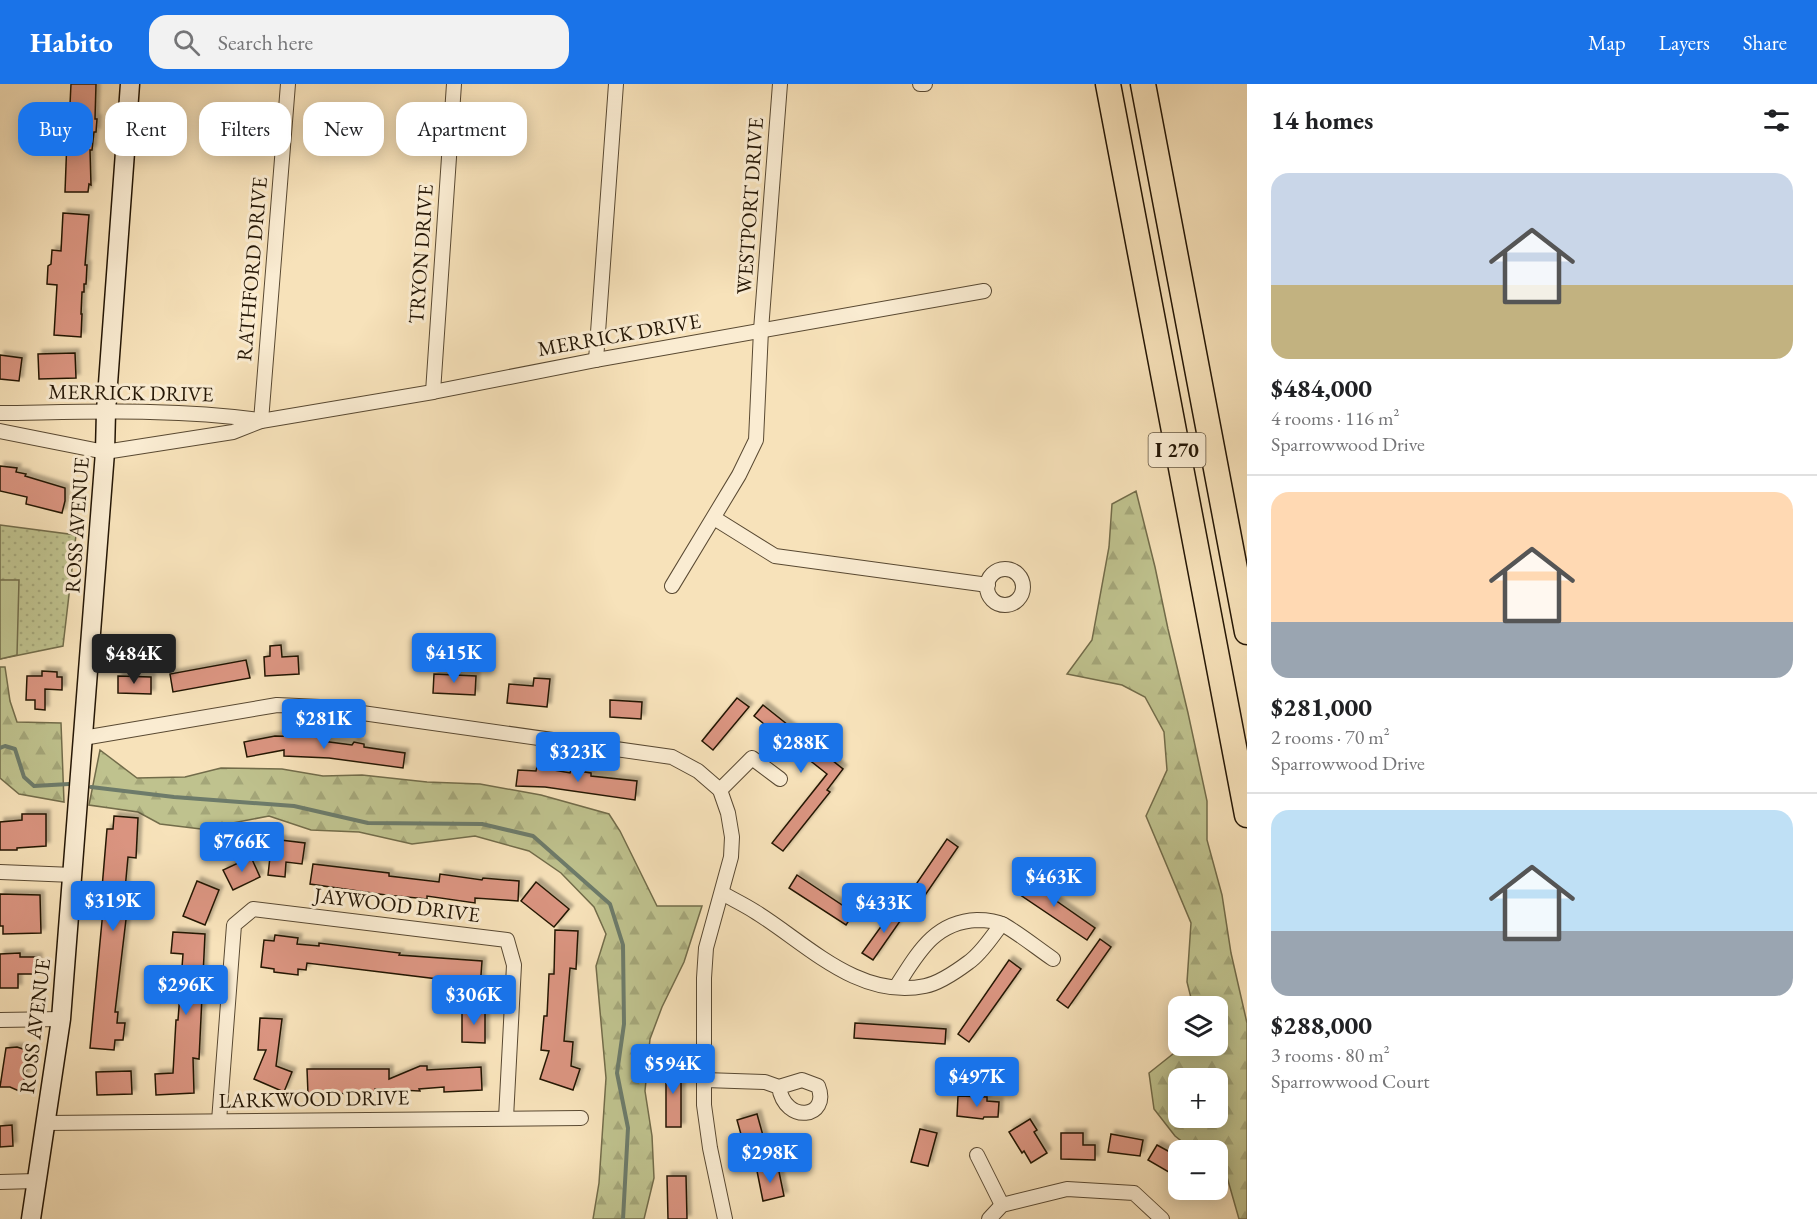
<!DOCTYPE html>
<html lang="en">
<head>
<meta charset="utf-8">
<style>
  body { margin:0; font-family:"EB Garamond",serif; background:#f2f2f2; color:#202124; height:100vh; display:flex; flex-direction:column; font-size:22px; white-space:nowrap }
  * { box-sizing:border-box; margin:0 }
  p { font-size:20px; color:#757577 }
  .icon { flex:none; width:33px; height:33px; fill:none; stroke:currentColor; stroke-width:2; stroke-linecap:round; stroke-linejoin:round }
  .map { position:relative; flex:1; overflow:hidden }
  .drawer { display:flex; flex-direction:column; background:#fff; width:570px }
  .drawer>* { flex:none }
  .guide { position:absolute; left:18px; top:18px; width:570px; height:54px; display:flex; gap:12px }
  .tools { position:absolute; left:1168px; top:912px; display:grid; gap:12px }
  .tools a { display:grid; place-items:center; width:60px; height:60px; border-radius:12px; background:#fff; box-shadow:0 3px 15px #0003; font-size:30px }
  .price { position:absolute; translate:-50% -51px; padding:0 14px; border-radius:6px; background:#1a73e8; color:#fff; font-size:20px; line-height:39px; filter:drop-shadow(0 2px 3px #0008) }
  .price::after { content:''; position:absolute; left:50%; top:36px; width:18px; height:14px; margin-left:-9px; background:inherit; clip-path:polygon(0 0,100% 0,50% 100%) }
  .price.current { background:#222; color:#fff }
  ul { padding:0; list-style:none }
  li { display:grid; align-content:center; gap:12px; height:318px; padding:0 24px }
  li+li { border-top:2px solid #e0e0e0 }
  li span { display:grid; place-items:center; height:186px; border-radius:18px; color:#555 }
  li>.icon { margin-inline-start:auto }
  span .icon { width:108px; height:108px; fill:#fffc; stroke-width:1 }
  li b { font-size:26px }
  h2 { display:flex; justify-content:space-between; align-items:center; height:72px; padding:0 24px; font-size:26px }
  .chip { padding:0 21px; border-radius:18px; background:#fff; box-shadow:0 3px 15px #0003; font-size:21px; line-height:54px }
  .chip.current { background:#1a73e8; color:#fff }
  header { display:flex; align-items:center; gap:36px; box-sizing:border-box; height:84px; padding:0 30px; background:#1a73e8; color:#fff }
  header strong { font-size:28px }
  nav { display:flex; gap:33px; margin-inline-start:auto; font-size:21px }
  .search { width:420px; height:54px; background:#f2f2f2; display:flex; align-items:center; gap:15px; box-sizing:border-box; padding:0 21px; border-radius:18px; color:#757577; font-size:22px }
  main { display:flex; flex:1; min-height:0 }
  .map>svg:first-child { display:block }
  .forest { fill:url(#forest-firs); stroke:#726c4a; stroke-width:1.5; fill-rule:evenodd }
  .park { fill:url(#park-dots); stroke:#726c4a; stroke-width:1.5 }
  .pitch { fill:#bfc28e; stroke:#726c4a; stroke-width:1.5 }
  .lines { fill:none; stroke-linecap:round; stroke-linejoin:round }
  .stream { stroke:#6d7b6a; stroke-width:4 }
  .building { fill:#db9581; stroke:#241605; stroke-width:1.5; filter:url(#shadow) }
  .street-casing { stroke:#594932; stroke-width:16 }
  .secondary-casing { stroke:#241605; stroke-width:21 }
  .highway-casing { stroke:#241605; stroke-width:27 }
  .street { stroke:#faecd2; stroke-width:14 }
  .secondary { stroke:#faecd2; stroke-width:18 }
  .highway { stroke:#f7e2ba; stroke-width:24 }
  .labels { text-anchor:middle; stroke-width:6; stroke-linejoin:round; paint-order:stroke }
  .shield { fill:#faecd2; stroke:#645642; stroke-width:1.5 }
  .shield-label { font-size:20px; font-weight:bold; fill:#241605 }
  .street-label { font-size:21px; fill:#241605; stroke:#faecd2 }
</style>
</head>
<body>
<header>
<strong>Habito</strong>
<div class="search"><svg class="icon" aria-label="search" viewBox="0 0 24 24"><circle cx="10" cy="10" r="6"/><path d="M15 15l6 6"/></svg>Search here</div>
<nav><a>Map</a><a>Layers</a><a>Share</a></nav>
</header>
<main>
<div class="map">
<svg width="1247" height="1135" viewBox="0 0 1247 1135">
  <defs>
    <pattern id="forest-firs" width="22" height="20" patternUnits="userSpaceOnUse" patternTransform="scale(1.5)"><rect width="22" height="20" fill="#bfc28e"/><path d="M5 1l3.5 6h-7zM16 11l3.5 6h-7z" fill="#a4a679"/></pattern>
    <pattern id="park-dots" width="8" height="8" patternUnits="userSpaceOnUse" patternTransform="scale(1.5)"><rect width="8" height="8" fill="#bfc28e"/><path d="M2 2h.1M6 6h.1" fill="none" stroke="#a4a679" stroke-width="1.8" stroke-linecap="round"/></pattern>
    <filter id="shadow"><feDropShadow dx="4" dy="-4" stdDeviation="1.5" flood-color="#0004"/></filter>
  </defs>
  <rect width="100%" height="100%" fill="#f7e2ba"/>
  <filter id="stains"><feTurbulence type="fractalNoise" baseFrequency=".00333" numOctaves="4"/><feColorMatrix values="0 0 0 0 .2 0 0 0 0 .09 0 0 0 0 .02 0 0 0 .5 -.17"/></filter>
  <radialGradient id="worn" r=".72"><stop offset=".6" stop-color="#630" stop-opacity="0"/><stop offset="1" stop-color="#630" stop-opacity=".3"/></radialGradient>
  <g class="forest">
    <path d="M1136,407l19,76 13,62 20,84 19,88v39l15,55 9,58 16,70v196h-8l-12,-42 -9,-7v-20h-25l-18,-14 -21,-27 -5,-36 34,-27h35v-40h-25l-6,-24 4,-59 -45,-107 21,-46 -3,-38 -19,-35 -23,-12 -55,-11 25,-34 17,-93 3,-43zM1218,994v40h-39v-40z"/>
    <polygon points="0,583 5,583 10,617 17,638 61,639 64,718 19,710 0,694"/>
    <polygon points="100,666 137,694 185,693 221,684 282,685 323,692 362,691 427,698 480,700 541,711 609,730 620,747 657,822 702,822 684,878 662,923 650,955 645,1007 652,1052 654,1094 644,1135 593,1135 599,1099 606,994 596,882 606,850 594,823 561,789 529,767 475,752 412,760 359,748 311,746 269,732 201,745 160,740 138,728 89,721"/>
  </g>
  <polygon class="park" points="0,441 76,451 63,562 0,575"/>
  <polygon class="pitch" points="0,496 19,496 17,571 0,575"/>
  <g class="lines">
    <g class="stream">
      <polyline points="0,664 5,662 15,665 24,693 34,702 69,700"/>
      <polyline points="91,703 174,713 294,722 368,739 482,740 533,752 610,820 623,861 624,940 617,989 628,1044 623,1135"/>
    </g>
  </g>
  <g class="building">
    <polygon points="71,0 96,0 95,35 97,35 96,48 94,48 92,66 90,66 91,101 89,100 88,108 65,108 67,55 63,54 63,41 69,41"/>
    <polygon points="63,129 89,131 85,181 87,181 86,200 84,200 84,208 82,208 81,230 82,230 81,253 54,251 57,201 47,200 48,182 51,180 52,166 61,167"/>
    <polygon points="75,269 76,294 39,295 38,270"/>
    <polygon points="0,271 22,274 19,297 0,295"/>
    <polygon points="0,382 17,384 16,388 26,390 25,392 65,404 65,417 62,429 26,420 27,413 0,407"/>
    <polygon points="281,561 282,573 298,572 299,590 265,592 264,573 270,572 270,562"/>
    <polygon points="246,576 250,594 173,608 170,590"/>
    <polygon points="42,587 57,588 57,593 62,593 62,606 45,605 45,626 35,625 35,616 26,616 27,592 42,592"/>
    <polygon points="434,590 476,592 475,611 433,609"/>
    <polygon points="118,592 151,593 151,610 118,609"/>
    <polygon points="534,594 550,595 547,623 507,619 509,600 533,602"/>
    <polygon points="737,614 749,623 713,666 702,657"/>
    <polygon points="610,616 642,618 641,635 610,633"/>
    <polygon points="763,621 843,685 827,706 830,708 783,767 772,759 827,690 754,632"/>
    <polygon points="275,652 322,653 322,657 352,661 354,658 364,660 364,663 405,669 403,684 329,674 284,672 284,666 247,673 244,658"/>
    <polygon points="537,683 570,689 571,686 591,689 591,692 637,697 635,716 545,703 516,702 518,686 536,687"/>
    <polygon points="22,730 46,730 46,762 17,764 17,766 0,766 0,738 22,736"/>
    <polygon points="114,732 138,734 136,774 128,773 123,827 127,827 115,928 118,928 117,939 125,939 123,956 115,956 114,966 90,964 104,816 101,816 107,745 113,745"/>
    <polygon points="272,755 305,759 302,780 286,778 285,793 268,791"/>
    <polygon points="947,755 958,763 917,823 906,815"/>
    <polygon points="251,773 260,793 233,806 223,786"/>
    <polygon points="313,780 389,789 389,792 439,798 440,790 482,796 483,794 519,797 518,817 475,814 475,819 427,812 427,815 386,811 310,800"/>
    <polygon points="797,791 854,829 846,841 789,804"/>
    <polygon points="1022,793 1095,844 1087,856 1013,806"/>
    <polygon points="197,797 219,806 205,841 183,832"/>
    <polygon points="536,798 569,825 554,843 521,817"/>
    <polygon points="0,810 40,811 41,849 3,850 3,842 0,842"/>
    <polygon points="895,823 905,830 873,876 862,869"/>
    <polygon points="555,846 578,847 576,885 570,884 564,957 573,958 571,982 580,985 573,1006 540,995 549,967 541,966 544,932 547,932 549,890 554,890"/>
    <polygon points="173,848 205,850 199,975 193,974 194,1009 156,1011 155,990 173,989 176,936 178,936 183,870 171,869"/>
    <polygon points="275,851 298,854 297,860 319,862 319,859 400,869 399,871 482,877 480,905 446,903 446,896 307,879 306,886 298,885 298,891 274,888 274,885 261,883 264,856 274,857"/>
    <polygon points="1100,855 1111,863 1068,924 1057,916"/>
    <polygon points="20,869 20,873 38,873 38,890 18,890 18,904 0,904 0,870"/>
    <polygon points="1009,876 1021,885 969,958 958,950"/>
    <polygon points="462,926 485,927 485,959 462,958"/>
    <polygon points="260,934 282,935 276,982 292,988 284,1008 254,995 266,966 258,966"/>
    <polygon points="855,939 946,945 945,960 854,954"/>
    <polygon points="17,963 26,966 24,983 27,983 23,1001 21,1000 19,1007 10,1003 0,1003 6,964"/>
    <rect x="666" y="979" width="15" height="64"/>
    <polygon points="420,982 427,982 427,986 481,983 482,1006 444,1008 444,1003 419,1005 420,1007 375,1005 375,1009 308,1010 307,985 389,985 389,995"/>
    <polygon points="131,987 132,1010 97,1011 96,988"/>
    <polygon points="958,1012 987,1013 987,1017 999,1018 998,1033 984,1033 983,1035 957,1032"/>
    <polygon points="757,1030 767,1066 747,1072 737,1036"/>
    <polygon points="1030,1035 1037,1046 1034,1048 1047,1069 1031,1079 1024,1067 1022,1069 1009,1048"/>
    <polygon points="12,1041 13,1062 0,1063 0,1042"/>
    <polygon points="920,1045 937,1049 928,1082 911,1078"/>
    <polygon points="1061,1049 1083,1049 1083,1061 1095,1061 1095,1076 1061,1075"/>
    <polygon points="1111,1050 1143,1056 1140,1072 1108,1068"/>
    <polygon points="1157,1061 1179,1073 1179,1094 1148,1076"/>
    <polygon points="778,1083 784,1112 763,1117 757,1087"/>
    <polygon points="667,1092 686,1092 687,1135 668,1135"/>
  </g>
  <g class="lines">
    <g class="street-casing">
      <g id="street">
        <polyline points="920,0 925,0"/>
        <polyline points="596,276 616,0"/>
        <polyline points="433,308 454,0"/>
        <path d="M0,329c86,-1 173,-5 259,7"/>
        <polyline points="261,337 288,0"/>
        <polyline points="0,347 105,368 233,348 261,337 433,308 596,276 984,207"/>
        <polyline points="714,434 775,472 988,501"/>
        <circle cx="1005" cy="503" r="18"/>
        <polyline points="672,502 739,391 756,356 761,246 780,0"/>
        <polyline points="83,654 277,621 320,623 672,673 698,687 720,706 728,729 732,753 731,773 706,864 704,894 704,1021 710,1064 725,1135"/>
        <polyline points="720,706 752,674 780,695"/>
        <polyline points="0,788 73,791"/>
        <path d="M722,809c10,6 21,11 32,18 51,31 104,89 171,75 15,-3 32,-15 44,-24 13,-9 23,-26 33,-38"/>
        <path d="M896,903c21,-32 37,-65 81,-67 8,0 19,1 27,5 17,10 33,23 49,34"/>
        <polyline points="0,936 61,935"/>
        <path d="M705,996l60,2 14,5c6,38 52,31 39,-1l-16,-6 -23,7"/>
        <polyline points="219,1037 234,841 253,825 507,856 514,881 506,1034"/>
        <polyline points="46,1039 581,1034"/>
        <polyline points="977,1071 1002,1121"/>
        <polyline points="0,1098 36,1097"/>
        <polyline points="989,1135 1002,1121 1067,1105 1134,1109 1162,1135"/>
      </g>
    </g>
    <g class="secondary-casing">
      <polyline id="secondary" points="31,1135 61,935 105,368 106,327 130,0"/>
    </g>
    <g class="highway-casing">
      <g id="highway">
        <polyline points="1108,0 1247,731"/>
        <polyline points="1143,0 1247,548"/>
      </g>
    </g>
    <use href="#street" class="street"/>
    <use href="#secondary" class="secondary"/>
    <use href="#highway" class="highway"/>
  </g>
  <g class="labels">
    <rect class="shield" x="1148.5" y="349" width="57" height="34" rx="4.5"/>
    <g class="shield-label">
      <text x="1177" y="373">I 270</text>
    </g>
    <g class="street-label">
      <text transform="translate(750 122) rotate(-86)" y="7">WESTPORT DRIVE</text>
      <text transform="translate(421 170) rotate(-86)" y="7">TRYON DRIVE</text>
      <text transform="translate(252 185) rotate(-85)" y="7">RATHFORD DRIVE</text>
      <text transform="translate(619 251) rotate(-10)" y="7">MERRICK DRIVE</text>
      <text transform="translate(131 309) rotate(1)" y="7">MERRICK DRIVE</text>
      <text transform="translate(77 441) rotate(-86)" y="7">ROSS AVENUE</text>
      <text transform="translate(397 821) rotate(7)" y="7">JAYWOOD DRIVE</text>
      <text transform="translate(35 942) rotate(-83)" y="7">ROSS AVENUE</text>
      <text transform="translate(314 1015) rotate(-1)" y="7">LARKWOOD DRIVE</text>
    </g>
  </g>
  <rect width="100%" height="100%" filter="url(#stains)"/>
  <rect width="100%" height="100%" fill="url(#worn)"/>
</svg>
<div class="tools">
<a><svg class="icon" aria-label="layers" viewBox="0 0 24 24"><path d="M12 4l9 5-9 5-9-5zM3 14l9 5 9-5"/></svg></a>
<a>+</a>
<a>−</a>
</div>
<b class="price" style="left:454px;top:600px">$415K</b>
<b class="price current" style="left:134px;top:601px">$484K</b>
<b class="price" style="left:324px;top:666px">$281K</b>
<b class="price" style="left:801px;top:690px">$288K</b>
<b class="price" style="left:578px;top:699px">$323K</b>
<b class="price" style="left:242px;top:789px">$766K</b>
<b class="price" style="left:1054px;top:824px">$463K</b>
<b class="price" style="left:113px;top:848px">$319K</b>
<b class="price" style="left:884px;top:850px">$433K</b>
<b class="price" style="left:186px;top:932px">$296K</b>
<b class="price" style="left:474px;top:942px">$306K</b>
<b class="price" style="left:673px;top:1011px">$594K</b>
<b class="price" style="left:977px;top:1024px">$497K</b>
<b class="price" style="left:770px;top:1100px">$298K</b>
<div class="guide">
<a class="chip current">Buy</a>
<a class="chip">Rent</a>
<a class="chip">Filters</a>
<a class="chip">New</a>
<a class="chip">Apartment</a>
</div>
</div>
<section class="drawer">
<h2>14 homes<svg class="icon" aria-label="filters" viewBox="0 0 24 24"><path d="M4 7h16M4 17h16"/><circle cx="9" cy="7" r="2"/><circle cx="15" cy="17" r="2"/></svg></h2>
<ul>
<li><span style="background:linear-gradient(#c9d6e8 60%,#c2b280 0)"><svg class="icon" aria-label="home" viewBox="0 0 24 24"><path d="M3 11l9-7 9 7M6 9v11h12V9"/></svg></span><div><b>$484,000</b><p>4 rooms · 116 m²</p><p>Sparrowwood Drive</p></div></li>
<li><span style="background:linear-gradient(#ffd9b3 70%,#9aa5b1 0)"><svg class="icon" aria-label="home" viewBox="0 0 24 24"><path d="M3 11l9-7 9 7M6 9v11h12V9"/></svg></span><div><b>$281,000</b><p>2 rooms · 70 m²</p><p>Sparrowwood Drive</p></div></li>
<li><span style="background:linear-gradient(#bfe0f5 65%,#9aa5b1 0)"><svg class="icon" aria-label="home" viewBox="0 0 24 24"><path d="M3 11l9-7 9 7M6 9v11h12V9"/></svg></span><div><b>$288,000</b><p>3 rooms · 80 m²</p><p>Sparrowwood Court</p></div></li>
</ul>
</section>
</main>
</body>
</html>
